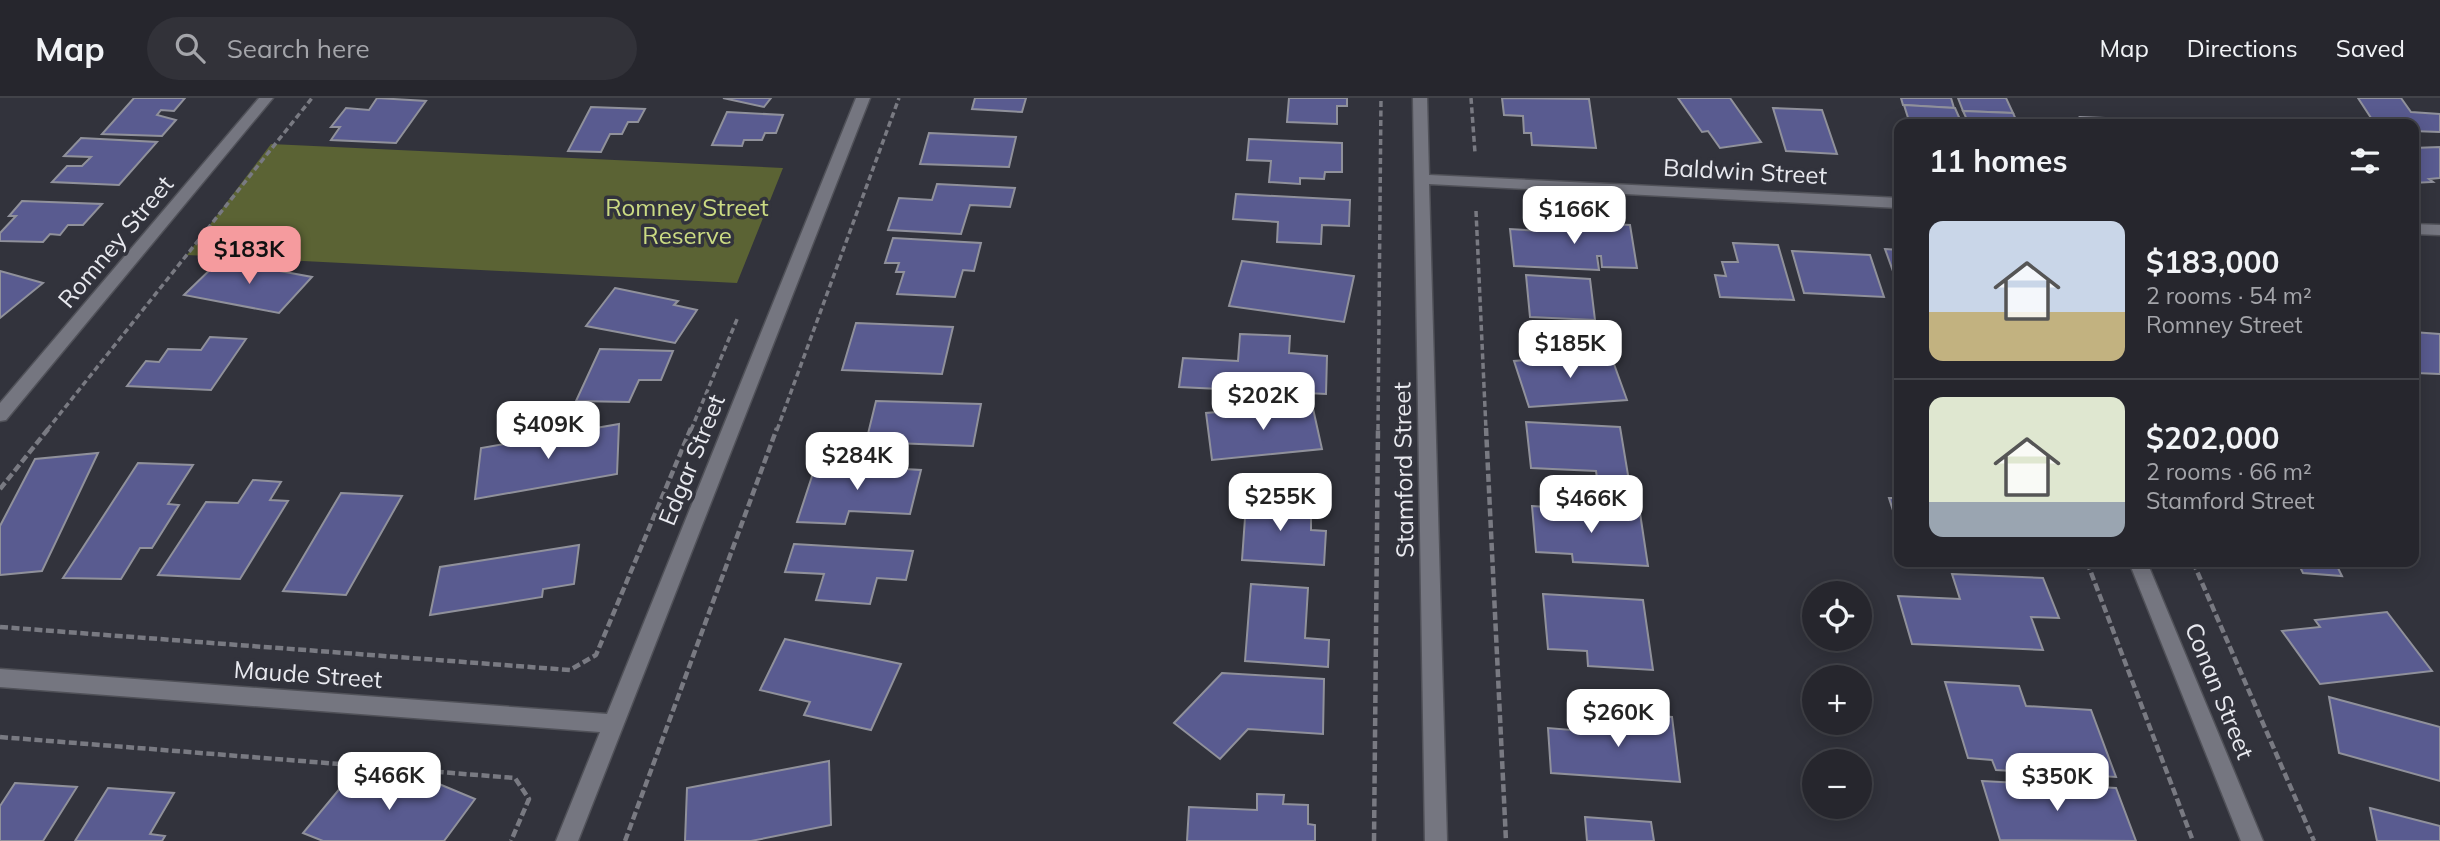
<!DOCTYPE html>
<html lang="en">
<head>
<meta charset="utf-8">
<style>
  body { margin:0; font-family:Mulish,sans-serif; background:#323239; color:#f1f3f6; height:100vh; display:flex; flex-direction:column; font-size:26px; white-space:nowrap }
  * { box-sizing:border-box; margin:0 }
  p { font-size:23px; color:#a4a5aa }
  .icon { flex:none; width:38px; height:38px; fill:none; stroke:currentColor; stroke-width:2; stroke-linecap:round; stroke-linejoin:round }
  .map { position:relative; flex:1; overflow:hidden }
  .side { position:absolute; left:1894px; top:21px; width:525px; height:448px; display:flex; flex-direction:column; background:#26262d; border-radius:14px; box-shadow:0 4px 18px #0003,0 0 0 2px #424349 }
  .side>* { flex:none }
  .tools { position:absolute; left:1802px; top:483px; display:grid; gap:14px }
  .tools a { display:grid; place-items:center; width:70px; height:70px; border-radius:50%; background:#26262d; box-shadow:0 4px 18px #0003,0 0 0 2px #424349; font-size:35px }
  .price { position:absolute; translate:-50% -60px; padding:0 16px; border-radius:14px; background:#fff; color:#222; font-size:23px; line-height:46px; filter:drop-shadow(0 2px 4px #0008) }
  .price::after { content:''; position:absolute; left:50%; top:42px; width:21px; height:16px; margin-left:-10px; background:inherit; clip-path:polygon(0 0,100% 0,50% 100%) }
  .price.selected { background:#f59b9e; color:#111 }
  ul { padding:0; list-style:none }
  li { display:flex; align-items:center; gap:21px; height:175px; padding:0 35px }
  li+li { border-top:2px solid #424349 }
  li span { display:grid; place-items:center; flex:none; width:196px; height:140px; border-radius:14px; color:#555 }
  li>.icon { margin-inline-start:auto }
  span .icon { width:84px; height:84px; fill:#fffc; stroke-width:1 }
  li b { font-size:30px }
  h2 { display:flex; justify-content:space-between; align-items:center; height:84px; padding:0 35px; font-size:30px }
  header { display:flex; align-items:center; gap:42px; box-sizing:border-box; height:98px; padding:0 35px; background:#26262d; border-bottom:2px solid #424349 }
  header strong { font-size:33px }
  nav { display:flex; gap:38px; margin-inline-start:auto; font-size:24px }
  .search { width:490px; height:63px; background:#323239; display:flex; align-items:center; gap:18px; box-sizing:border-box; padding:0 24px; border-radius:38px; color:#a4a5aa; font-size:26px }
  .map>svg:first-child { display:block }
  .green { fill:#5b6334 }
  .building { fill:#595b90; stroke:#90919b; stroke-width:2 }
  .lines { fill:none; stroke-linecap:round; stroke-linejoin:round }
  .minor-casing { stroke:#505158; stroke-width:3 }
  .path-far1 { stroke:#797a82; stroke-width:3.5; stroke-dasharray:6 3.5; stroke-linecap:butt }
  .path { stroke:#797a82; stroke-width:4.5; stroke-dasharray:8 3.5; stroke-linecap:butt }
  .minor { fill:#757680; fill-rule:evenodd }
  .labels { text-anchor:middle; stroke-width:7; stroke-linejoin:round; paint-order:stroke }
  .street-label { font-size:24px; fill:#e8e9ef; stroke:#32333c }
  .park-label { font-size:24px; fill:#cbdb83; stroke:#32333c }
</style>
</head>
<body>
<header>
<strong>Map</strong>
<div class="search"><svg class="icon" aria-label="search" viewBox="0 0 24 24"><circle cx="10" cy="10" r="6"/><path d="M15 15l6 6"/></svg>Search here</div>
<nav><a>Map</a><a>Directions</a><a>Saved</a></nav>
</header>
<div class="map">
<svg width="2440" height="743" viewBox="0 0 2440 743">
  <rect width="100%" height="100%" fill="#32333c"/>
  <polygon class="green" points="271,46 783,70 737,185 187,157"/>
  <g class="building">
    <polygon points="134,0 185,0 174,13 161,12 157,17 176,22 162,38 102,36"/>
    <polygon points="377,0 426,3 396,45 331,42 340,29 331,29 346,10 369,12"/>
    <polygon points="723,0 771,0 764,9"/>
    <polygon points="975,0 1026,0 1022,14 972,11"/>
    <polygon points="1289,0 1347,0 1347,8 1337,8 1337,26 1287,24"/>
    <polygon points="1502,0 1589,1 1596,50 1532,47 1531,35 1524,35 1523,18 1504,17"/>
    <polygon points="1678,0 1730,0 1761,44 1720,50 1708,33 1702,34"/>
    <polygon points="1901,0 1951,0 1954,10 1903,7"/>
    <polygon points="1958,0 2006,0 2013,15 1963,13"/>
    <polygon points="2358,0 2401,0 2411,14 2440,16 2440,34 2413,33 2413,26 2375,26"/>
    <polygon points="1904,7 1955,10 1962,26 1910,26"/>
    <polygon points="591,9 645,11 638,24 628,24 622,36 610,36 601,54 568,53"/>
    <polygon points="1773,10 1822,12 1837,56 1786,53"/>
    <polygon points="1963,13 2013,15 2018,26 1969,26"/>
    <polygon points="727,14 783,17 776,35 765,35 762,42 744,42 742,48 712,47"/>
    <polygon points="2080,19 2155,22 2157,26 2084,26"/>
    <polygon points="929,35 1016,39 1009,69 920,66"/>
    <polygon points="81,40 157,44 119,87 52,84 67,68 82,68 91,59 64,58"/>
    <polygon points="1249,41 1342,45 1342,74 1325,74 1324,81 1300,80 1300,86 1269,84 1271,63 1247,62"/>
    <polygon points="2440,49 2440,80 2429,81 2433,84 2413,85 2413,50"/>
    <polygon points="937,86 1015,90 1010,109 970,107 961,136 888,132 899,100 932,102"/>
    <polygon points="1236,96 1350,102 1349,128 1322,127 1321,146 1277,144 1278,124 1233,121"/>
    <polygon points="22,103 102,106 83,127 68,127 60,137 50,136 43,144 0,143 0,135 16,118 9,118"/>
    <polygon points="1540,123 1630,127 1637,170 1602,169 1601,158 1597,158 1599,172 1514,168 1510,131 1541,133"/>
    <polygon points="893,140 981,145 974,173 963,172 955,199 897,196 904,174 896,174 899,165 885,165"/>
    <polygon points="1733,145 1778,147 1794,202 1720,199 1715,177 1726,178 1722,164 1738,164"/>
    <polygon points="1885,151 1899,152 1899,190"/>
    <polygon points="1792,153 1870,157 1884,199 1804,195"/>
    <polygon points="220,162 312,179 279,215 184,197"/>
    <polygon points="1242,163 1354,178 1344,224 1229,208"/>
    <polygon points="0,173 43,185 0,220"/>
    <polygon points="1526,177 1590,181 1595,222 1530,219"/>
    <polygon points="615,190 678,203 674,207 697,212 675,245 586,228"/>
    <polygon points="856,225 953,229 942,276 842,272"/>
    <polygon points="2413,234 2440,236 2440,276 2416,275 2413,271"/>
    <polygon points="1240,236 1290,238 1289,255 1327,258 1326,296 1179,289 1183,260 1238,263"/>
    <polygon points="210,239 246,241 211,292 127,288 146,263 159,264 168,251 201,252"/>
    <polygon points="600,251 673,253 661,282 639,282 629,304 576,303"/>
    <polygon points="1610,255 1627,302 1529,309 1514,263"/>
    <polygon points="876,303 981,306 973,348 866,344"/>
    <polygon points="1312,306 1322,351 1212,362 1206,315"/>
    <polygon points="1526,324 1620,329 1630,389 1598,387 1596,373 1531,370"/>
    <polygon points="619,326 617,376 475,401 481,350"/>
    <polygon points="98,355 42,473 0,477 0,428 35,361"/>
    <polygon points="138,365 193,367 168,406 179,407 152,450 140,450 121,481 63,480"/>
    <polygon points="816,366 921,372 910,416 849,413 845,426 797,424"/>
    <polygon points="253,382 281,384 270,402 288,403 240,481 158,477 206,404 238,405"/>
    <polygon points="1247,392 1276,393 1275,409 1311,411 1311,432 1326,433 1324,467 1242,462"/>
    <polygon points="341,395 402,398 346,497 283,493"/>
    <polygon points="1889,400 1899,400 1899,431"/>
    <polygon points="1532,408 1640,415 1648,468 1573,464 1572,456 1536,454"/>
    <polygon points="794,446 913,453 906,482 877,480 870,506 816,502 824,476 785,474"/>
    <polygon points="579,447 574,486 543,491 542,499 430,517 440,469"/>
    <polygon points="2282,464 2335,464 2342,478 2303,475 2298,465"/>
    <polygon points="1952,476 2043,480 2059,520 2031,519 2043,552 1912,546 1898,498 1960,501"/>
    <polygon points="1251,486 1308,490 1305,540 1329,542 1328,569 1245,563"/>
    <polygon points="1543,496 1643,502 1653,572 1588,568 1587,553 1548,551"/>
    <polygon points="2387,514 2432,573 2320,586 2282,533 2320,529 2315,522"/>
    <polygon points="785,541 901,566 871,632 804,617 810,604 760,592"/>
    <polygon points="1222,575 1324,581 1323,636 1248,631 1220,661 1174,625"/>
    <polygon points="1945,584 2019,588 2026,608 2091,612 2116,679 1996,672 1992,662 1968,660"/>
    <polygon points="2329,599 2440,629 2440,683 2339,655"/>
    <polygon points="1605,614 1672,619 1680,684 1551,675 1548,630 1608,635"/>
    <polygon points="829,663 831,727 751,743 685,743 687,690"/>
    <polygon points="356,671 409,693 420,678 475,701 444,743 323,743 303,735"/>
    <polygon points="1982,683 2116,690 2136,743 2000,742"/>
    <polygon points="15,685 77,689 43,743 0,743 0,708"/>
    <polygon points="108,690 174,695 150,736 165,738 162,743 75,743"/>
    <polygon points="1257,696 1284,697 1283,706 1308,707 1308,726 1315,727 1315,743 1187,743 1189,709 1257,712"/>
    <polygon points="2370,710 2440,728 2440,743 2377,743"/>
    <polygon points="1585,719 1651,724 1654,743 1587,743"/>
  </g>
  <g class="lines">
    <g class="minor-casing">
      <g id="minor">
        <polygon points="259,0 273,0 6,322 0,323 0,305"/>
        <polygon points="856,0 870,0 578,743 556,743 600,634 0,589 0,571 607,616"/>
        <polygon points="1413,0 1427,0 1429,77 1899,100 1899,110 1429,86 1447,743 1425,743"/>
        <polygon points="2413,126 2440,127 2440,137 2413,136"/>
        <polygon points="2129,464 2147,464 2263,743 2241,743"/>
      </g>
    </g>
    <g class="path-far1">
      <polyline points="1471,0 1475,55"/>
      <polyline points="1476,113 1486,332"/>
      <polyline points="47,332 312,0"/>
      <polyline points="691,332 738,219"/>
      <polyline points="777,332 899,0"/>
      <polyline points="1378,332 1381,0"/>
    </g>
    <g class="path">
      <polyline points="1486,330 1506,743"/>
      <polyline points="0,391 49,330"/>
      <polyline points="2087,464 2193,743"/>
      <polyline points="2193,464 2314,743"/>
      <polyline points="0,529 570,572 596,557 691,330"/>
      <polyline points="0,639 515,680 529,701 511,743"/>
      <polyline points="625,743 777,330"/>
      <polyline points="1374,743 1378,330"/>
    </g>
    <use href="#minor" class="minor"/>
  </g>
  <g class="labels">
    <g class="street-label">
      <text transform="translate(1745 74) rotate(3)" y="8">Baldwin Street</text>
      <text transform="translate(116 144) rotate(-50)" y="8">Romney Street</text>
      <text transform="translate(692 362) rotate(-68)" y="8">Edgar Street</text>
      <text transform="translate(1404 372) rotate(-91)" y="8">Stamford Street</text>
      <text transform="translate(308 577) rotate(4)" y="8">Maude Street</text>
      <text transform="translate(2219 593) rotate(68)" y="8">Conan Street</text>
    </g>
    <g class="park-label">
      <text x="687" y="118">Romney Street<tspan x="687" dy="28">Reserve</tspan></text>
    </g>
  </g>
</svg>
<div class="tools">
<a><svg class="icon" aria-label="locate" viewBox="0 0 24 24"><circle cx="12" cy="12" r="6"/><path d="M12 2v4M12 18v4M2 12h4M18 12h4"/></svg></a>
<a>+</a>
<a>−</a>
</div>
<b class="price" style="left:1574px;top:148px">$166K</b>
<b class="price selected" style="left:249px;top:188px">$183K</b>
<b class="price" style="left:1570px;top:282px">$185K</b>
<b class="price" style="left:1263px;top:334px">$202K</b>
<b class="price" style="left:548px;top:363px">$409K</b>
<b class="price" style="left:857px;top:394px">$284K</b>
<b class="price" style="left:1280px;top:435px">$255K</b>
<b class="price" style="left:1591px;top:437px">$466K</b>
<b class="price" style="left:1618px;top:651px">$260K</b>
<b class="price" style="left:389px;top:714px">$466K</b>
<b class="price" style="left:2057px;top:715px">$350K</b>
<section class="side">
<h2>11 homes<svg class="icon" aria-label="filters" viewBox="0 0 24 24"><path d="M4 7h16M4 17h16"/><circle cx="9" cy="7" r="2"/><circle cx="15" cy="17" r="2"/></svg></h2>
<ul>
<li><span style="background:linear-gradient(#c9d6e8 65%,#c2b280 0)"><svg class="icon" aria-label="home" viewBox="0 0 24 24"><path d="M3 11l9-7 9 7M6 9v11h12V9"/></svg></span><div><b>$183,000</b><p>2 rooms · 54 m²</p><p>Romney Street</p></div></li>
<li><span style="background:linear-gradient(#dfe7d0 75%,#9aa5b1 0)"><svg class="icon" aria-label="home" viewBox="0 0 24 24"><path d="M3 11l9-7 9 7M6 9v11h12V9"/></svg></span><div><b>$202,000</b><p>2 rooms · 66 m²</p><p>Stamford Street</p></div></li>
</ul>
</section>
</div>
</body>
</html>
